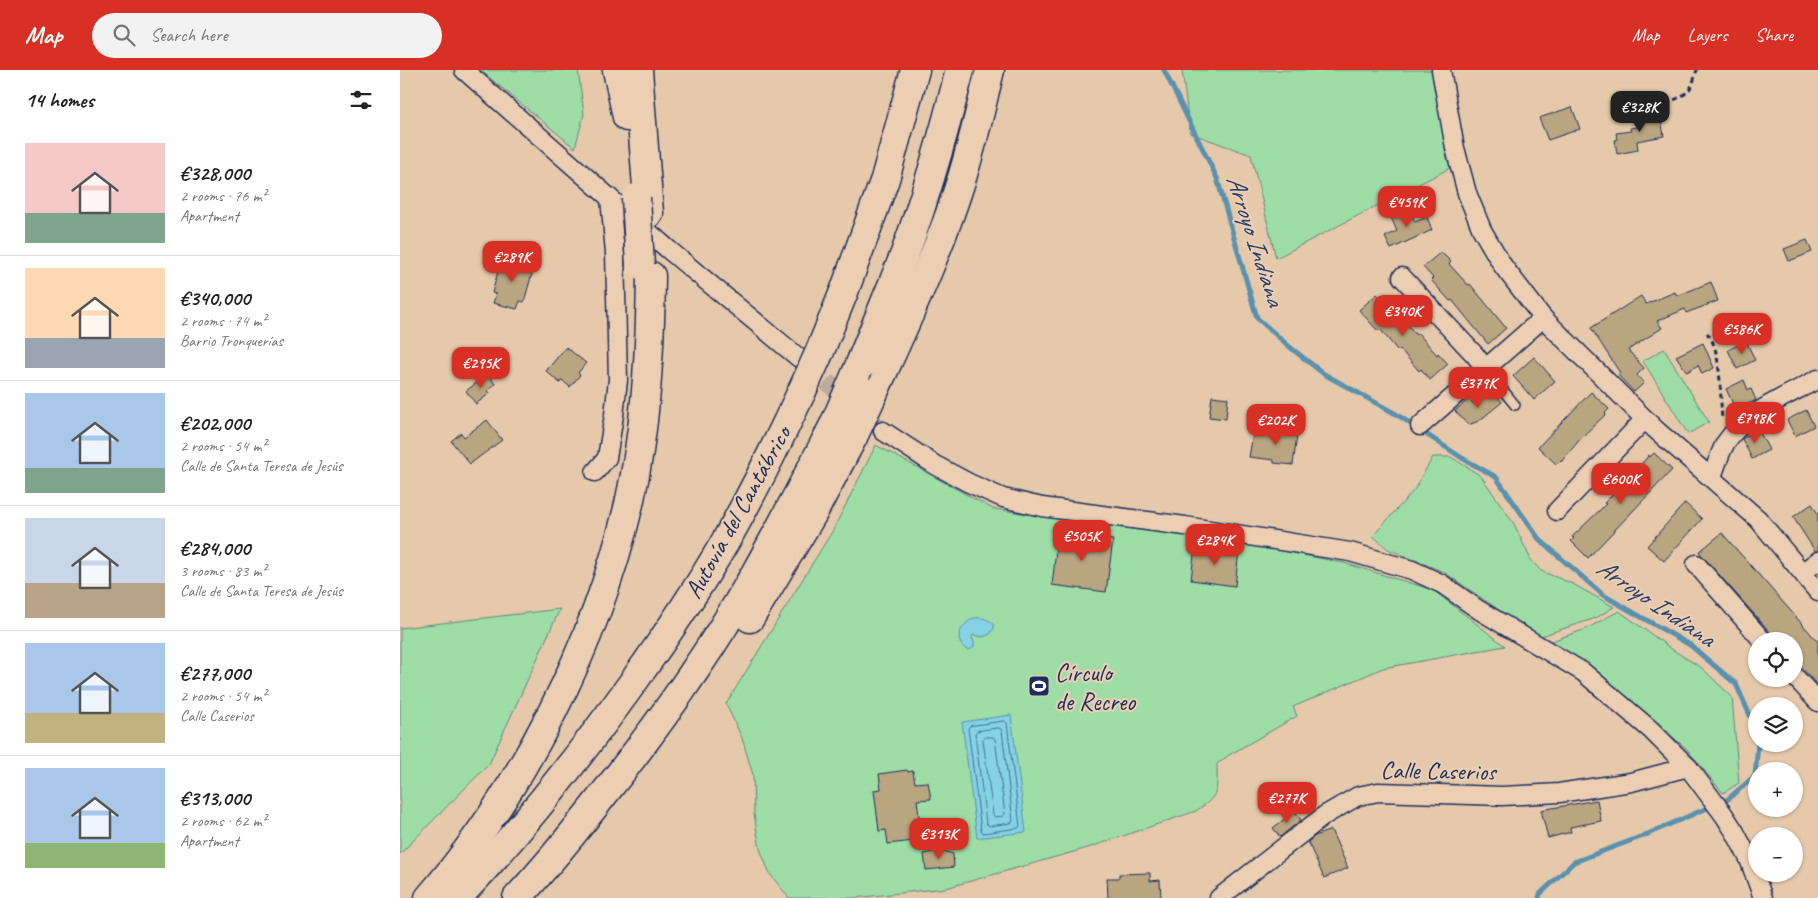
<!DOCTYPE html>
<html lang="en">
<head>
<meta charset="utf-8">
<style>
  body { margin:0; font-family:Caveat,sans-serif; background:#f2f2f2; color:#222; height:100vh; display:flex; flex-direction:column; font-size:19px; white-space:nowrap }
  * { box-sizing:border-box; margin:0 }
  p { font-size:16px; color:#767676 }
  .icon { flex:none; width:28px; height:28px; fill:none; stroke:currentColor; stroke-width:2; stroke-linecap:round; stroke-linejoin:round }
  .map { position:relative; flex:1; overflow:hidden }
  .drawer { display:flex; flex-direction:column; background:#fff; width:400px }
  .drawer>* { flex:none }
  .controls { position:absolute; left:1348px; top:562px; display:grid; gap:10px }
  .controls a { display:grid; place-items:center; width:55px; height:55px; border-radius:50%; background:#fff; box-shadow:0 1px 4px #0004; font-size:25px }
  .price { position:absolute; translate:-50% -42px; padding:0 11px; border-radius:10px; background:#d93025; color:#fff; font-size:16px; line-height:32px; filter:drop-shadow(0 1px 2px #0008) }
  .price::after { content:''; position:absolute; left:50%; top:30px; width:15px; height:11px; margin-left:-8px; background:inherit; clip-path:polygon(0 0,100% 0,50% 100%) }
  .price.selected { background:#222; color:#fff }
  ul { padding:0; list-style:none }
  li { display:flex; align-items:center; gap:15px; height:125px; padding:0 25px }
  li+li { border-top:1px solid #e0e0e0 }
  li span { display:grid; place-items:center; flex:none; width:140px; height:100px; border-radius:0px; color:#555 }
  li>.icon { margin-inline-start:auto }
  span .icon { width:60px; height:60px; fill:#fffc; stroke-width:1 }
  li b { font-size:21px }
  h2 { display:flex; justify-content:space-between; align-items:center; height:60px; padding:0 25px; font-size:21px }
  header { display:flex; align-items:center; gap:30px; box-sizing:border-box; height:70px; padding:0 25px; background:#d93025; color:#fff }
  header strong { font-size:24px }
  nav { display:flex; gap:28px; margin-inline-start:auto; font-size:18px }
  .search { width:350px; height:45px; background:#f2f2f2; display:flex; align-items:center; gap:12px; box-sizing:border-box; padding:0 18px; border-radius:28px; color:#767676; font-size:19px }
  main { display:flex; flex:1; min-height:0 }
  .map>svg:first-child { display:block }
  .green { fill:#9edda6; stroke:#5c8682 }
  .water { fill:#84d2e3; stroke:#5a91ae }
  .lines { fill:none; stroke-linecap:round; stroke-linejoin:round }
  .shore { stroke:#457093; stroke-width:1 }
  .stream { stroke:#5a91ae; stroke-width:5 }
  .building { fill:#baa581; stroke:#1b2f5e }
  .minor-tunnel { stroke:#bdaa9b; stroke-width:18; stroke-dasharray:18 9; stroke-linecap:butt }
  .service-casing { stroke:#1b2f5e; stroke-width:12 }
  .minor-casing { stroke:#1b2f5e; stroke-width:21 }
  .motorway-casing { stroke:#1b2f5e; stroke-width:31 }
  .path { stroke:#1b2f5e; stroke-width:3; stroke-dasharray:5 4; stroke-linecap:butt }
  .service { stroke:#ecceb3; stroke-width:9 }
  .minor { stroke:#ecceb3; stroke-width:18 }
  .motorway { stroke:#ecceb3; stroke-width:28 }
  .motorway-bridge-casing { stroke:#1b2f5e; stroke-width:31; stroke-linecap:butt }
  .motorway-bridge { stroke:#ecceb3; stroke-width:28 }
  .labels { text-anchor:middle; stroke-width:4; stroke-linejoin:round; paint-order:stroke }
  .street-label { font-size:25px; fill:#1b2f5e; stroke:#ecceb3 }
  .poi-label { font-size:25px; fill:#1b2f5e; stroke:#ecceb3; text-anchor:start }
  .water-label { font-size:26px; font-style:italic; fill:#263f6b; stroke:#ecceb3 }
</style>
</head>
<body>
<header>
<strong>Map</strong>
<div class="search"><svg class="icon" aria-label="search" viewBox="0 0 24 24"><circle cx="10" cy="10" r="6"/><path d="M15 15l6 6"/></svg>Search here</div>
<nav><a>Map</a><a>Layers</a><a>Share</a></nav>
</header>
<main>
<section class="drawer">
<h2>14 homes<svg class="icon" aria-label="filters" viewBox="0 0 24 24"><path d="M4 7h16M4 17h16"/><circle cx="9" cy="7" r="2"/><circle cx="15" cy="17" r="2"/></svg></h2>
<ul>
<li><span style="background:linear-gradient(#f6c9c9 70%,#7fa58c 0)"><svg class="icon" aria-label="home" viewBox="0 0 24 24"><path d="M3 11l9-7 9 7M6 9v11h12V9"/></svg></span><div><b>€328,000</b><p>2 rooms · 76 m²</p><p>Apartment</p></div></li>
<li><span style="background:linear-gradient(#ffd9b3 70%,#9aa5b1 0)"><svg class="icon" aria-label="home" viewBox="0 0 24 24"><path d="M3 11l9-7 9 7M6 9v11h12V9"/></svg></span><div><b>€340,000</b><p>2 rooms · 74 m²</p><p>Barrio Tronquerías</p></div></li>
<li><span style="background:linear-gradient(#a9c7e8 75%,#7fa58c 0)"><svg class="icon" aria-label="home" viewBox="0 0 24 24"><path d="M3 11l9-7 9 7M6 9v11h12V9"/></svg></span><div><b>€202,000</b><p>2 rooms · 54 m²</p><p>Calle de Santa Teresa de Jesús</p></div></li>
<li><span style="background:linear-gradient(#c9d6e8 65%,#b9a48a 0)"><svg class="icon" aria-label="home" viewBox="0 0 24 24"><path d="M3 11l9-7 9 7M6 9v11h12V9"/></svg></span><div><b>€284,000</b><p>3 rooms · 83 m²</p><p>Calle de Santa Teresa de Jesús</p></div></li>
<li><span style="background:linear-gradient(#a9c7e8 70%,#c2b280 0)"><svg class="icon" aria-label="home" viewBox="0 0 24 24"><path d="M3 11l9-7 9 7M6 9v11h12V9"/></svg></span><div><b>€277,000</b><p>2 rooms · 54 m²</p><p>Calle Caserios</p></div></li>
<li><span style="background:linear-gradient(#a9c7e8 75%,#8fb573 0)"><svg class="icon" aria-label="home" viewBox="0 0 24 24"><path d="M3 11l9-7 9 7M6 9v11h12V9"/></svg></span><div><b>€313,000</b><p>2 rooms · 62 m²</p><p>Apartment</p></div></li>
</ul>
</section>
<div class="map">
<svg width="1418" height="828" viewBox="0 0 1418 828">
  <rect width="100%" height="100%" fill="#e6c9aa"/>
  <filter id="ink" filterUnits="userSpaceOnUse"><feTurbulence type="fractalNoise" baseFrequency=".02" numOctaves="2"/><feDisplacementMap in="SourceGraphic" scale="10" xChannelSelector="R" yChannelSelector="G"/><feConvolveMatrix kernelMatrix="1 2 1 2 8 2 1 2 1" color-interpolation-filters="sRGB"/></filter>
  <g filter="url(#ink)">
    <g class="green">
      <polygon points="80,0 178,0 184,44 175,78"/>
      <polygon points="782,0 1033,0 1050,98 876,188 851,85 790,63"/>
      <polygon points="1264,279 1309,352 1288,364 1243,291"/>
      <path d="M476,375l117,64 259,36 92,18 89,27 72,56 -122,22 -90,39 4,9 -68,39 -12,9c0,27 3,31 -21,47l-105,36 -145,41 -92,10h-65l-19,-24 -10,-25 -6,-35 -1,-39 -11,-37 -16,-34 107,-174z"/>
      <polygon points="1033,387 1051,387 1081,406 1114,454 1131,490 1141,501 1173,514 1214,537 1196,548 1138,567 1044,502 988,479 973,466 1014,420"/>
      <polygon points="160,539 89,694 0,784 0,558"/>
      <polygon points="1219,541 1273,580 1302,598 1332,627 1339,713 1323,723 1285,677 1246,646 1146,573 1186,559"/>
    </g>
    <g class="water">
      <path d="M574,548c8,-1 14,1 20,6v4l-4,6 -7,3 -10,-2 -1,3c4,5 3,12 -5,12 -15,-9 -6,-26 7,-32z"/>
      <polygon points="611,645 626,762 577,768 562,652"/>
    </g>
    <g class="lines">
      <g class="shore">
        <polygon points="605,651 607,653 620,756 618,758 583,763 581,760 568,658 570,656"/>
        <polygon points="599,658 602,660 613,751 611,753 589,756 586,753 575,663 577,661"/>
        <polygon points="586,667 593,667 595,669 605,744 603,746 595,747 593,745 583,670"/>
      </g>
      <g class="stream">
        <polyline points="764,0 817,108 857,248 891,278 924,304 996,344 1062,388 1096,407 1139,469 1203,525 1290,575 1336,614 1356,659"/>
        <polyline points="1320,733 1328,729 1355,706 1358,674"/>
        <polyline points="1139,828 1140,824 1174,792 1243,766 1312,736"/>
      </g>
    </g>
    <g class="building">
      <polygon points="1172,37 1180,59 1148,70 1139,48"/>
      <polygon points="1260,43 1264,66 1237,71 1238,80 1217,84 1215,70 1217,70 1216,63 1231,61 1230,58 1237,57 1236,48"/>
      <polygon points="1008,137 1015,152 1027,147 1032,160 991,179 985,167 997,161 990,145"/>
      <polygon points="1407,170 1412,182 1389,191 1384,179"/>
      <polygon points="1041,182 1051,192 1049,194 1068,215 1070,214 1106,258 1088,274 1052,230 1050,231 1031,210 1033,208 1023,197"/>
      <polygon points="102,187 134,196 124,232 120,231 117,239 93,233 96,224 92,223"/>
      <polygon points="1311,212 1318,231 1286,243 1285,239 1257,251 1262,258 1228,280 1244,298 1237,305 1244,313 1234,322 1218,305 1220,303 1191,258 1241,226 1246,234 1275,222 1277,226"/>
      <polygon points="977,224 996,245 998,243 1016,265 1018,263 1037,285 1038,283 1048,294 1030,310 1021,299 1019,301 1000,279 998,281 980,259 978,261 959,240"/>
      <polygon points="1346,271 1355,290 1337,299 1328,280"/>
      <polygon points="1303,273 1314,298 1302,304 1298,295 1287,302 1276,286"/>
      <polygon points="166,277 186,293 178,303 180,305 170,317 162,310 160,313 146,301"/>
      <polygon points="1134,287 1155,311 1134,330 1113,306"/>
      <polygon points="88,304 95,314 88,320 90,323 76,334 66,321"/>
      <polygon points="1344,310 1348,320 1351,319 1356,330 1336,340 1326,319"/>
      <polygon points="1092,321 1102,332 1079,351 1068,355 1055,341 1069,329 1075,335"/>
      <polygon points="1191,322 1209,339 1205,343 1206,344 1182,367 1161,392 1160,391 1156,394 1138,377"/>
      <polygon points="812,326 828,328 826,349 809,347"/>
      <polygon points="1406,340 1414,356 1395,366 1387,350"/>
      <polygon points="87,350 102,370 70,394 51,371 61,363 64,367"/>
      <polygon points="880,356 898,358 893,395 874,393 874,390 849,387 853,364 879,368"/>
      <polygon points="1358,359 1369,380 1352,389 1342,369"/>
      <polygon points="1254,383 1272,400 1188,488 1171,471 1174,468 1172,467 1206,434 1204,433 1227,411 1249,385 1250,387"/>
      <polygon points="1285,433 1302,449 1264,491 1247,476"/>
      <polygon points="1412,434 1418,444 1418,481 1415,481 1393,447"/>
      <polygon points="658,463 713,470 706,522 652,515"/>
      <polygon points="1322,463 1418,572 1418,616 1394,589 1394,571 1378,571 1299,482"/>
      <polygon points="795,476 839,481 835,516 791,510"/>
      <polygon points="507,700 508,702 513,701 515,713 528,712 531,729 517,730 522,770 488,774 486,760 479,761 474,720 481,719 479,704"/>
      <polygon points="1197,730 1201,751 1170,757 1171,762 1148,768 1141,740"/>
      <polygon points="895,741 901,750 880,767 873,758"/>
      <polygon points="931,760 948,798 924,808 908,772 915,766"/>
      <polygon points="536,781 544,781 553,784 554,797 526,800 524,784"/>
      <polygon points="750,803 750,811 760,810 761,828 708,828 707,808 719,808 719,804"/>
    </g>
    <g class="lines">
      <polyline class="minor-tunnel" points="406,294 483,361"/>
      <g class="service-casing">
        <polyline id="service" points="1085,298 1115,335"/>
      </g>
      <g class="minor-casing">
        <g id="minor">
          <polyline points="64,0 269,180 399,288"/>
          <polyline points="1041,0 1055,78 1067,123 1082,160 1103,196 1143,248 1255,359 1358,449 1418,522"/>
          <polyline points="1002,207 1075,285 1085,298"/>
          <polyline points="1020,356 1143,248"/>
          <polyline points="483,361 535,395 569,413 603,428 642,437 785,456 950,482 1012,500 1042,514 1079,540 1183,602 1251,660 1288,697 1324,745 1335,762 1349,789 1363,828"/>
          <polyline points="195,402 207,388 214,345 218,310 215,183 210,128"/>
          <path d="M1312,407c4,-11 8,-25 14,-35 20,-30 61,-46 92,-63"/>
          <polyline points="1157,441 1245,349"/>
          <polyline points="1296,494 1363,571"/>
          <polyline points="1403,502 1418,491"/>
          <polyline points="1394,606 1418,632"/>
          <polyline points="819,828 925,745 958,726 978,722 1102,726 1159,723 1231,712 1288,697"/>
        </g>
      </g>
      <g class="motorway-casing">
        <g id="motorway">
          <polyline points="217,0 227,47"/>
          <polyline points="238,0 249,143"/>
          <polyline points="420,281 445,219 485,109 515,0"/>
          <path d="M458,299c15,-38 31,-75 46,-113 22,-60 40,-123 56,-186"/>
          <path d="M474,322c31,-68 63,-136 86,-208 12,-37 21,-76 30,-114"/>
          <polyline points="350,548 413,443 453,367"/>
          <path d="M29,828c94,-109 167,-254 200,-394 17,-74 21,-152 22,-228"/>
          <path d="M57,828c65,-68 122,-141 177,-217 32,-45 63,-91 91,-139 28,-49 53,-100 77,-151"/>
          <path d="M117,828c31,-33 59,-68 87,-104 54,-68 105,-140 148,-215 29,-51 55,-102 82,-154"/>
        </g>
      </g>
      <g class="path">
        <path d="M1230,38c19,-3 52,-3 62,-23 2,-4 3,-10 5,-15"/>
        <path d="M1307,263c15,16 13,64 15,87"/>
      </g>
      <use href="#service" class="service"/>
      <use href="#minor" class="minor"/>
      <use href="#motorway" class="motorway"/>
      <g class="motorway-bridge-casing">
        <g id="motorway-bridge">
          <polyline points="236,128 240,195"/>
          <polyline points="402,321 420,281"/>
          <polyline points="434,355 458,299"/>
          <polyline points="453,367 474,322"/>
        </g>
      </g>
      <use href="#motorway-bridge" class="motorway-bridge"/>
    </g>
  </g>
  <defs>
    <g id="stadium-square" transform="scale(1.125)"><rect x="-9" y="-9" width="18" height="18" rx="4" fill="#1b2f5e" stroke="#ecceb3"/><path d="M0-5a6.5 5 0 1 0 0 10a6.5 5 0 1 0 0-10ZM-3.5-1.8h7v3.6h-7Z" fill="#fff"/></g>
  </defs>
  <g fill-rule="evenodd">
    <use href="#stadium-square" x="639" y="616"/>
  </g>
  <g class="labels">
    <g class="street-label">
      <text transform="translate(337 442) rotate(-61)" y="9">Autovía del Cantábrico</text>
      <text transform="translate(1038 700) rotate(1)" y="9">Calle Caserios</text>
    </g>
    <g class="poi-label">
      <text x="655" y="611">Círculo<tspan x="655" dy="29">de Recreo</tspan></text>
    </g>
    <g class="water-label">
      <text transform="translate(856 170) rotate(72)" y="9">Arroyo Indiana</text>
      <text transform="translate(1256 532) rotate(34)" y="9">Arroyo Indiana</text>
    </g>
  </g>
</svg>
<div class="controls">
<a><svg class="icon" aria-label="locate" viewBox="0 0 24 24"><circle cx="12" cy="12" r="6"/><path d="M12 2v4M12 18v4M2 12h4M18 12h4"/></svg></a>
<a><svg class="icon" aria-label="layers" viewBox="0 0 24 24"><path d="M12 4l9 5-9 5-9-5zM3 14l9 5 9-5"/></svg></a>
<a>+</a>
<a>−</a>
</div>
<b class="price selected" style="left:1240px;top:63px">€328K</b>
<b class="price" style="left:1007px;top:158px">€459K</b>
<b class="price" style="left:112px;top:213px">€289K</b>
<b class="price" style="left:1003px;top:267px">€340K</b>
<b class="price" style="left:1342px;top:285px">€586K</b>
<b class="price" style="left:81px;top:319px">€295K</b>
<b class="price" style="left:1078px;top:339px">€379K</b>
<b class="price" style="left:1355px;top:374px">€798K</b>
<b class="price" style="left:876px;top:376px">€202K</b>
<b class="price" style="left:1221px;top:435px">€600K</b>
<b class="price" style="left:682px;top:492px">€505K</b>
<b class="price" style="left:815px;top:496px">€284K</b>
<b class="price" style="left:887px;top:754px">€277K</b>
<b class="price" style="left:539px;top:790px">€313K</b>
</div>
</main>
</body>
</html>
